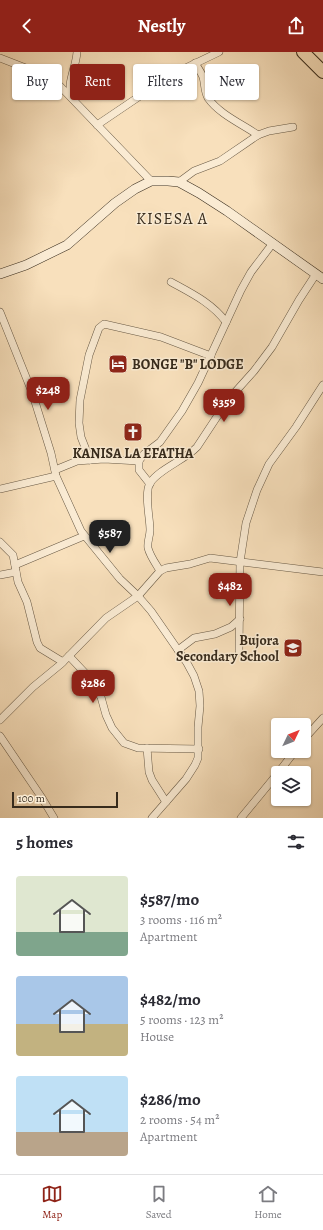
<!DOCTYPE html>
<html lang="en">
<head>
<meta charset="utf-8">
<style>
  body { margin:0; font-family:Alegreya,serif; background:#f2f2f3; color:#2b2b33; height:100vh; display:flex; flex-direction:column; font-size:15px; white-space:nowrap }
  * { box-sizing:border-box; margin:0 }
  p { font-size:13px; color:#7c7c81 }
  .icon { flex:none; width:22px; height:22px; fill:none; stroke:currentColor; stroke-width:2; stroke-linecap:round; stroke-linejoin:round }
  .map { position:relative; height:766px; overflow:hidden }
  .panel { display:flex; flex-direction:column; background:#fff; flex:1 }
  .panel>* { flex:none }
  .banner { position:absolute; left:12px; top:12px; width:299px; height:36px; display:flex; gap:8px }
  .needle { width:26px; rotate:47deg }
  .fabs { position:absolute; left:271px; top:666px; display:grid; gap:8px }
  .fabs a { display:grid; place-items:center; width:40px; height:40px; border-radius:4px; background:#fff; box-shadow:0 1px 3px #0004; font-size:20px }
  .scale { position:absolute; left:12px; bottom:10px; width:106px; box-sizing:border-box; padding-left:4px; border:2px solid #372b1c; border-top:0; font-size:11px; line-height:14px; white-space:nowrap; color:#372b1c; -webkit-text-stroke:3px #faebd3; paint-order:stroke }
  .price { position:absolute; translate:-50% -34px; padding:0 9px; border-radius:8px; background:#8f2418; color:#fff; font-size:13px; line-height:26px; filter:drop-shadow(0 1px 2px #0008) }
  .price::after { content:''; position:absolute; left:50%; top:24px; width:12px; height:9px; margin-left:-6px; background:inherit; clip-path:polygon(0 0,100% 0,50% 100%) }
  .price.on { background:#222; color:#fff }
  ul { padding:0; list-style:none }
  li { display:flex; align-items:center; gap:12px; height:100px; padding:0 16px }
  li span { display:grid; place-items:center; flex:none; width:112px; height:80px; border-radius:4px; color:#555 }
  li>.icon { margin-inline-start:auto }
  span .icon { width:48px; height:48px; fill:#fffc; stroke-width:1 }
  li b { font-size:17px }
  h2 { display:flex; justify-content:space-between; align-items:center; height:48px; padding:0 16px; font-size:17px }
  .chip { padding:0 14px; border-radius:4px; background:#fff; box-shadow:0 1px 3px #0004; font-size:14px; line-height:36px }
  .chip.on { background:#8f2418; color:#fff }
  header { display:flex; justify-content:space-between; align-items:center; height:52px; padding:0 16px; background:#8f2418; color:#fff; font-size:18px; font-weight:600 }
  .menu { display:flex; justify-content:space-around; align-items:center; height:56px; border-top:1px solid #e1e1e2; background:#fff; font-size:11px; color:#7c7c81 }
  .menu a { display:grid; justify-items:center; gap:2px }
  .menu .on { color:#8f2418 }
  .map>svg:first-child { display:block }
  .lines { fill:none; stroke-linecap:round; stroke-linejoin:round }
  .street-casing { stroke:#675844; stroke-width:8 }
  .secondary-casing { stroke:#372b1c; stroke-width:10 }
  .highway-casing { stroke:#372b1c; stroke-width:14 }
  .street { stroke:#faebd3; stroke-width:7 }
  .secondary { stroke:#faebd3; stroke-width:9 }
  .highway { stroke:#f8e0bc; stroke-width:12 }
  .labels { text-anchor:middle; stroke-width:3; stroke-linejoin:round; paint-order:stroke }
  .poi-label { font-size:14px; font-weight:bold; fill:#372b1c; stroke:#faebd3; text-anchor:start }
  .quarter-label { font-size:16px; letter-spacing:1px; fill:#372b1c; stroke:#faebd3 }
</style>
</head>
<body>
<header><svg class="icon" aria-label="back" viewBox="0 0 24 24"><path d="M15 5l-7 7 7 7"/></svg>Nestly<svg class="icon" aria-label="share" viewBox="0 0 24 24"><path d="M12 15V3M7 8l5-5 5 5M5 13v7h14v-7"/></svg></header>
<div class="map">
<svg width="323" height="766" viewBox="0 0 323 766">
  <rect width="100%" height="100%" fill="#f8e0bc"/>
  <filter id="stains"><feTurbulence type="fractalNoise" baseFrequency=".005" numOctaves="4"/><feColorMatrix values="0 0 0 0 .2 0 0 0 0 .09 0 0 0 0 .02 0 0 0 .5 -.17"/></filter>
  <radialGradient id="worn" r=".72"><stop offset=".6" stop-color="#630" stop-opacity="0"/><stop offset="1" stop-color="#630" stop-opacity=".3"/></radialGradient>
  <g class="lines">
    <g class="street-casing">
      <g id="street">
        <polyline points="0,6 36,20 57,31 151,129"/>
        <path d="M195,11c3,5 6,9 8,14 2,7 1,14 5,21 11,16 34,26 50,37"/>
        <path d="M71,44c-4,-15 5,-28 6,-44"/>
        <polyline points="97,73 171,23 219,0"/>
        <polyline points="179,130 194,119 220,109 258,83 269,79 293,75"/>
        <path d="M171,230c20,11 41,21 55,40"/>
        <polyline points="0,260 32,340 51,401 56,424 81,479 120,527 138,544 151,559 187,611 194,624 199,639 200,654 198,675 198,706 195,713 186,727 152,766"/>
        <polyline points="90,408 81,385 79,371 80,348 89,303 99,276 104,272 161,285 211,304"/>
        <polyline points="55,418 77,409 104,407 139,409"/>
        <polyline points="150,432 139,418 139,409 144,402 160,390 182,359 198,331 241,238 251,220 273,191"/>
        <polyline points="0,437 56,424"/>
        <polyline points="0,490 13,503 18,530 27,550 37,590 40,596 63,610"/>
        <polyline points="15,513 84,484"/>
        <path d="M160,519c-4,-7 -10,-15 -12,-23 -1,-6 2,-12 2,-18 0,-12 -6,-37 0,-47 9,-14 35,-23 47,-36l31,-47 26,-29 18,-24 27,-47 17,-26"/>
        <polyline points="0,523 16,520"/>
        <polyline points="178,598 194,586 215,582 231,575 240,567"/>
        <polyline points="239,599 240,510 246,471 257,438 269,412 296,375 323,333"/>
        <polyline points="69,604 85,621 101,645 106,663 112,676 124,691 138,696 199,697"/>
        <polyline points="0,668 33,635 61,612 106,566 138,544 160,519 166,516 190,512 210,506 323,520"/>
        <polyline points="0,684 42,746 54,766"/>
        <polyline points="304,687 323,666"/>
        <polyline points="147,696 149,720 152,728 166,750"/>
        <polyline points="278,721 295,699"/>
        <polyline points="241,766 278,721"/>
      </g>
    </g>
    <g class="secondary-casing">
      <polyline id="secondary" points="0,222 26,213 67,193 115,151 135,137 151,129 168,129 179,130 199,141 227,159 323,227"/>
    </g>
    <g class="highway-casing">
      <polyline id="highway" points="303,0 323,20"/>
    </g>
    <use href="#street" class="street"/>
    <use href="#secondary" class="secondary"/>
    <use href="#highway" class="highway"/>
  </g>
  <defs>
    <g id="hotel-square" transform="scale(1)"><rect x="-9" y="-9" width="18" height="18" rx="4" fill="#8f2418" stroke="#faebd3"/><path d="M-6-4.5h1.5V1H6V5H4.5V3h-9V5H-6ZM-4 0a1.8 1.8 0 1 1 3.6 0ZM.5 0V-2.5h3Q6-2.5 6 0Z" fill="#fff"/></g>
    <g id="church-square" transform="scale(1)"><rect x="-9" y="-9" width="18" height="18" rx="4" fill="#8f2418" stroke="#faebd3"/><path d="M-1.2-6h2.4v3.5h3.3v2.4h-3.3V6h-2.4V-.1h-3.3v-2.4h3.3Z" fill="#fff"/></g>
    <g id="school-square" transform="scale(1)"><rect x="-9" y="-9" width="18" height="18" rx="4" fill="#8f2418" stroke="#faebd3"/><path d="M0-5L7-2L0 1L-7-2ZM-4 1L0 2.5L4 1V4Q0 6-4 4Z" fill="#fff"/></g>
  </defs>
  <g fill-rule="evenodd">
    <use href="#hotel-square" x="118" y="312"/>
    <use href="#church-square" x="133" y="380"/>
    <use href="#school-square" x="293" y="596"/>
  </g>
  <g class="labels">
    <g class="poi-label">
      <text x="132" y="317">BONGE "B" LODGE</text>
      <text x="133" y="406" text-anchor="middle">KANISA LA EFATHA</text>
      <text x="279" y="593" text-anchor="end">Bujora<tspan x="279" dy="16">Secondary School</tspan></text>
    </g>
    <g class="quarter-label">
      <text x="172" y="172">KISESA A</text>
    </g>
  </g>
  <rect width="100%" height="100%" filter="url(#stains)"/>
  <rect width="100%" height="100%" fill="url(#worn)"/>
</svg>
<div class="fabs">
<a><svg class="needle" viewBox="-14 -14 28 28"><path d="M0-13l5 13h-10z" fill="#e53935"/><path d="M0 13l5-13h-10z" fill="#7c7c81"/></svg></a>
<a><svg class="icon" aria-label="layers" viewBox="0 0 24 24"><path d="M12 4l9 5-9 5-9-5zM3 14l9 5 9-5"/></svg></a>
</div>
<div class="scale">100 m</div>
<b class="price" style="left:48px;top:359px">$248</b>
<b class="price" style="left:224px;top:371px">$359</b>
<b class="price on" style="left:110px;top:502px">$587</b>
<b class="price" style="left:230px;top:555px">$482</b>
<b class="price" style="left:93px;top:652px">$286</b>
<div class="banner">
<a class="chip">Buy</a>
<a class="chip on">Rent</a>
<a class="chip">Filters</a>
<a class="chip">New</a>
</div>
</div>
<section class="panel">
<h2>5 homes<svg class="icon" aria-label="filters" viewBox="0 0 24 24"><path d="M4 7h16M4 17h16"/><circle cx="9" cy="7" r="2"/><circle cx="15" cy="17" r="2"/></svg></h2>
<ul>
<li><span style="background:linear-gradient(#dfe7d0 70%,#7fa58c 0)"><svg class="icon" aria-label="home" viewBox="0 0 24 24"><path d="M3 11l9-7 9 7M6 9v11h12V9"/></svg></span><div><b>$587/mo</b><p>3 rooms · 116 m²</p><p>Apartment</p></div></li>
<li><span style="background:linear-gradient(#a9c7e8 60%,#c2b280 0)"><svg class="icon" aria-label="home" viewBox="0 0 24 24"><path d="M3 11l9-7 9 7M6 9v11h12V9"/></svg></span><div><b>$482/mo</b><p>5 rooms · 123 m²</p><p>House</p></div></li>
<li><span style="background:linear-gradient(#bfe0f5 70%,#b9a48a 0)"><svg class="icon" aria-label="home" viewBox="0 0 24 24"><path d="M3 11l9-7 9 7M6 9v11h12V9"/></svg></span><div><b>$286/mo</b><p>2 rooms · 54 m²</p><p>Apartment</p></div></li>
</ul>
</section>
<nav class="menu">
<a class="on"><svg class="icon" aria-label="map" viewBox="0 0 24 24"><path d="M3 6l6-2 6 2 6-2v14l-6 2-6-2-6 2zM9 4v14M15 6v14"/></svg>Map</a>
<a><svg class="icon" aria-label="saved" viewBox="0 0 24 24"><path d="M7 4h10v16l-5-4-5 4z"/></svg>Saved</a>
<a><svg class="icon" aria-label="home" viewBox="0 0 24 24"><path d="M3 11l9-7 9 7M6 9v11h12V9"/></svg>Home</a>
</nav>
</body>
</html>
